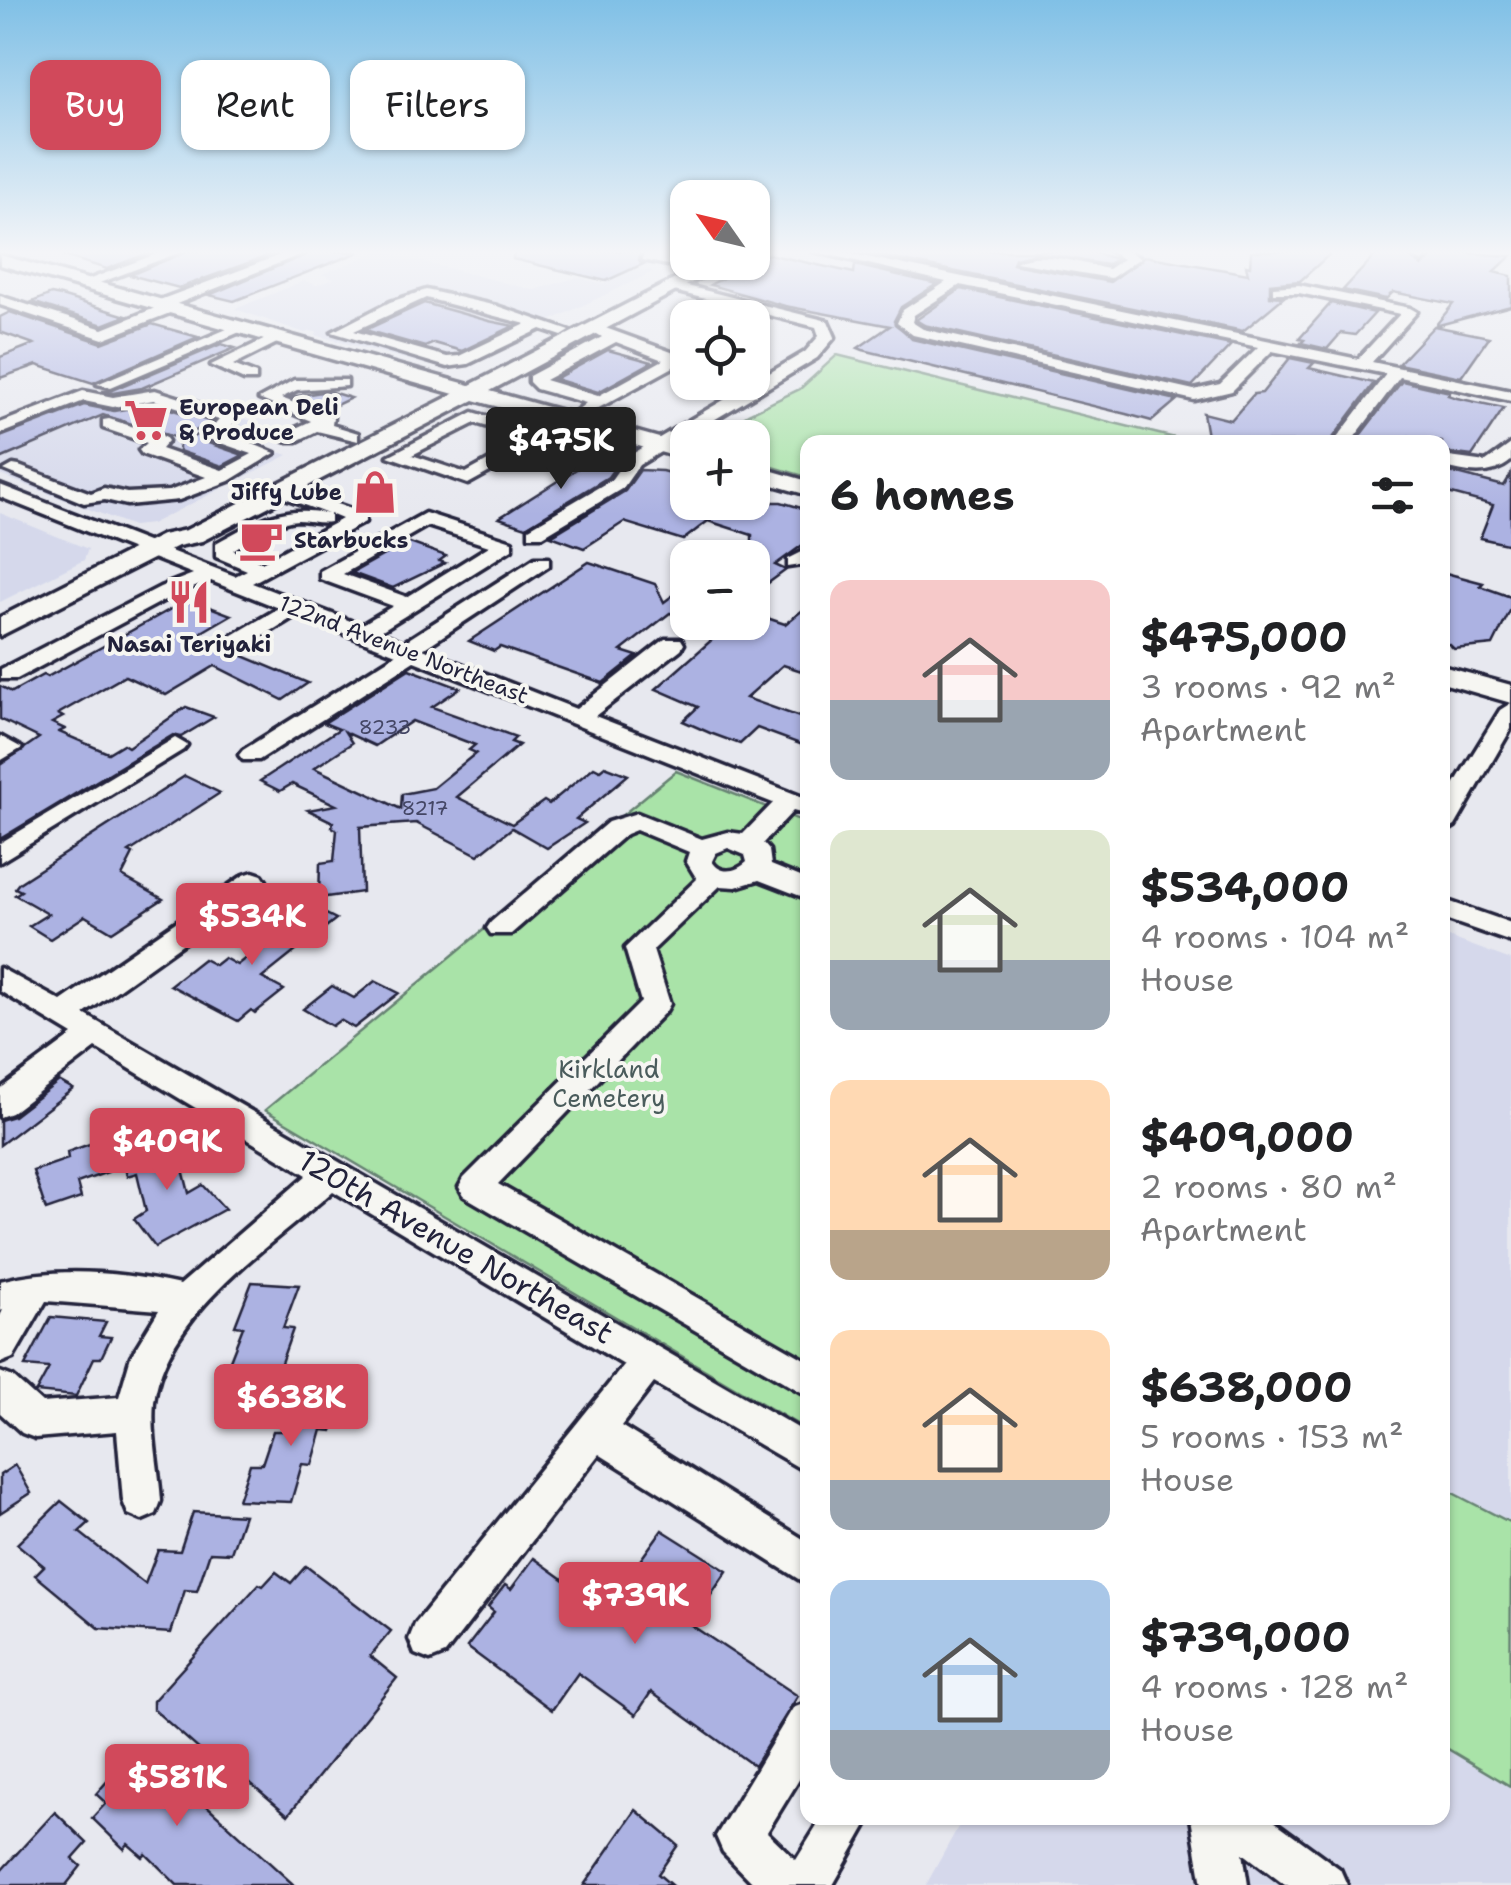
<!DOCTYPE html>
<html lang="en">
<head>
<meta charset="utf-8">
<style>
  body { margin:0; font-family:"Shantell Sans",sans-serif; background:#f6f6f6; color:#202124; height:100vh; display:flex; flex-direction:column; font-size:38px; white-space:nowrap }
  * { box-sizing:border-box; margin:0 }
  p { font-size:32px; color:#757577 }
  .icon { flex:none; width:55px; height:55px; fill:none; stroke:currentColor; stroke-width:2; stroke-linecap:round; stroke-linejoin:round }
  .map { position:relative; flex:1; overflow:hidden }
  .side { position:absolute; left:800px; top:435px; width:650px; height:1390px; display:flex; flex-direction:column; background:#fff; border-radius:20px; box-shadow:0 2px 8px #0004 }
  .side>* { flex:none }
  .guide { position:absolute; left:30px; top:60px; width:620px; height:90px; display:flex; gap:20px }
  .needle { width:65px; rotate:304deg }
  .tools { position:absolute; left:670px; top:180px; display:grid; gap:20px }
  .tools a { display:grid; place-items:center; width:100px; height:100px; border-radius:20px; background:#fff; box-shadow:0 2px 8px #0004; font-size:50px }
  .price { position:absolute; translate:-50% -85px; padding:0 22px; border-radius:10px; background:#d1495b; color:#fff; font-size:32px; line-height:65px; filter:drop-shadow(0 2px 5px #0008) }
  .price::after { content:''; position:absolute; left:50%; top:60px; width:30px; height:22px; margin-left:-15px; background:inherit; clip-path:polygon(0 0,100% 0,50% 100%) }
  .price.current { background:#222; color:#fff }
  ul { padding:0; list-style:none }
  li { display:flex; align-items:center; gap:30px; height:250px; padding:0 30px }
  li span { display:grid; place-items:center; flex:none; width:280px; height:200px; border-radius:20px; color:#555 }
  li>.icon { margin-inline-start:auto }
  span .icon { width:120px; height:120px; fill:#fffc; stroke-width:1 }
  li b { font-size:42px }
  h2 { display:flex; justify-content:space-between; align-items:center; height:120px; padding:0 30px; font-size:42px }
  .tag { padding:0 35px; border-radius:20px; background:#fff; box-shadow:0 2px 8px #0004; font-size:35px; line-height:90px }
  .tag.current { background:#d1495b; color:#fff }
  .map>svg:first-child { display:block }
  .built { fill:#d5d8eb }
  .green { fill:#a9e3a8; stroke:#668272; stroke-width:2.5 }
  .building { fill:#acb2e2; stroke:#22223b; stroke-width:2.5; fill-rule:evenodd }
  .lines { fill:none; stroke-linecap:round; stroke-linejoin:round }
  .minor-casing { stroke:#22223b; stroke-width:7 }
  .major-casing { stroke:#22223b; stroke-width:7 }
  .minor { fill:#f6f6f2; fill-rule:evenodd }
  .major { fill:#f6f6f2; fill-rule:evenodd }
  .labels { text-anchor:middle; stroke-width:8; stroke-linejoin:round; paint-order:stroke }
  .number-label { font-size:20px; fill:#444665 }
  .far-poi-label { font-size:22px; font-weight:bold; fill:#22223b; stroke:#f6f6f2; text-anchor:start }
  .far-street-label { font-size:22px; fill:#22223b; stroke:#f6f6f2 }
  .park-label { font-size:25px; fill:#4a5c5c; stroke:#f6f6f2 }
  .near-street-label { font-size:30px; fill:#22223b; stroke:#f6f6f2 }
</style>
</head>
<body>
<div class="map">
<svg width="1511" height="1885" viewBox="0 0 1511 1885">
  <rect width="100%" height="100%" fill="#e7e8ef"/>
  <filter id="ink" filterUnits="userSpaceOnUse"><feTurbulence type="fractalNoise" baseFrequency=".01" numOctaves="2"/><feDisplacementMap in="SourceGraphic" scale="20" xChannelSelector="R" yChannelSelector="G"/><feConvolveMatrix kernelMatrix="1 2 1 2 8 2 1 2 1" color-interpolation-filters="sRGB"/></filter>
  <g filter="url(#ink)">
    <g class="built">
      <polygon points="380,251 534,290 578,277 603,284 633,270 655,271 447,370 315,335 318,333 311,331 305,333 235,309 304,281 317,285 334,279 322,274"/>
      <polygon points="144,386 261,424 235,437 288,455 151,524 133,526 0,475 0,424 90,387 118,396"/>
      <polygon points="0,513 88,549 84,560 0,602"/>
      <polygon points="1443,935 1511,960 1511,1885 926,1885 963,1818 1442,1818"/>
    </g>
    <g class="green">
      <polygon points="837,355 1179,439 1176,442 808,442 807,477 753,461 752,438 712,437 748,414 800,389"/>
      <polygon points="676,771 807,823 807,1430 265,1110"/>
      <polygon points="1443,1488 1511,1523 1510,1786 1443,1746"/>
    </g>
    <g class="building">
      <polygon points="65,251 154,251 107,269 64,256"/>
      <polygon points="187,251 281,251 179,288 130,275"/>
      <polygon points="314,251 359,252 234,301 209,295"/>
      <polygon points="514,251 641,251 639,260 643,264 606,281 513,259"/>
      <polygon points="856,251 1088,251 1116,259 1107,265 1036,253 1015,258 1013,264 1110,282 1145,256 1248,274 1246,265 1250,266 1251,251 1333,251 1300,281 1270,284 1270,296 1284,297 1243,331"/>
      <polygon points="1379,251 1417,251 1411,258 1422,266 1440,251 1511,256 1494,272 1511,276 1511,306 1435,326 1453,304 1393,292 1386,299 1343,290"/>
      <polygon points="768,254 854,273 855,265 937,284 901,307 894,321 912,339 1177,400 1152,421 1126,414 863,350 858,348 890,326 785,306 710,285"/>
      <polygon points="961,289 1231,345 1192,386 924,325 916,320"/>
      <polygon points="51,294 61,296 126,316 103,325 32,302"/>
      <polygon points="424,303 489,321 514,326 462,351 434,343 425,347 365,330"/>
      <polygon points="1331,303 1375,313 1355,335 1341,333 1327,349 1301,343 1304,340 1299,339"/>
      <polygon points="10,312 102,343 152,324 198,337 93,383 37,365 0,378 0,357 34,344 0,332 0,317"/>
      <polygon points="1434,326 1489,337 1461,377 1398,364"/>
      <polygon points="221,344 235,348 142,388 113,393 102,391 112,390"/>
      <polygon points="608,350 652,362 598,392 555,379"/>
      <polygon points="1290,358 1314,363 1309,368 1374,383 1330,442 1208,442 1203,413 1231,420 1254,394 1262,393"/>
      <polygon points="1402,381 1450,392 1448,395 1457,398 1504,408 1472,456 1442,452 1442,442 1409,436 1397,441 1384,438 1381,442 1355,442"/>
      <polygon points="328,391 351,398 326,410 290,397"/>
      <polygon points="154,404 212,422 180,439 103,415 0,459 0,437 84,405 114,411"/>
      <polygon points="199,434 208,443 243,455 222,466 179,451 179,443"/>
      <polygon points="594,458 618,463 608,477 526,527 499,518"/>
      <polygon points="640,470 662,471 688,478 688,502 781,502 808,510 808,541 775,565 786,570 752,595 752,535 708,521 683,540 624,522 584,548 551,536 625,491"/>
      <polygon points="1442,470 1504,486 1511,474 1511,545 1480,538 1493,505 1448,493 1442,501"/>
      <polygon points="407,542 446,556 439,561 445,563 393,588 352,573"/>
      <polygon points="589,562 655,584 664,602 688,584 688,619 670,613 621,651 637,656 603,683 500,647 494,651 469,641"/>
      <polygon points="1442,572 1483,583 1480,586 1511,597 1511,609 1493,645 1454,649 1449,644 1442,645"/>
      <polygon points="189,599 231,615 195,636 308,683 283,700 215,666 166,695 125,676 58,714 63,717 52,723 65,729 59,732 108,753 123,744 128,747 186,707 214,717 181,737 173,735 0,839 0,765 39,738 0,719 0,686 12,692 43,675 47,677"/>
      <polygon points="808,606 808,673 783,665 746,698 808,720 808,747 757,728 740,744 710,733 683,721 698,707 656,689 732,622 752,622 752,613 785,624"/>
      <path d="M409,669l51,19 -28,19 84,30 -5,5 8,3 -62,52 55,27 32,-23 5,3 45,-37 6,3 5,-4 23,9 -52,44 9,4 -38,25 -35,-20 -34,27 -62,-32 -56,4 2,65 -43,6 1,-35 14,-2 3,-31 -5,-3 1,-5 -25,-12 28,-5 -44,-21 -12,7 -20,-10 79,-52 -15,-6zM412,721l63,24 -6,5 7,3 -43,35 -31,6 -1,15 -87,-41 38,-25 -7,-11 30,14z"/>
      <polygon points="185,776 220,793 129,852 133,854 122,876 163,899 112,932 85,916 50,939 29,926 48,914 15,895 21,891 15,888 19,883"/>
      <polygon points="304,903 336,919 262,978 284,990 255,1013 251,1010 238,1021 170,985 203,959 215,965 224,958 237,965 286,926 280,922"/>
      <polygon points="375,981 399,993 354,1028 340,1020 332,1026 303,1009 332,986 354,998"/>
      <polygon points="59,1081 73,1089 0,1145 0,1120 13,1116"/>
      <polygon points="165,1137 171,1160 180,1157 189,1193 203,1185 225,1209 155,1247 134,1219 146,1211 137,1173 127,1176 121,1152"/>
      <polygon points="101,1140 108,1172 77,1183 81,1198 46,1210 33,1171 68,1159 67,1152"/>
      <polygon points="252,1282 299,1285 283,1328 293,1329 276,1377 225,1373 243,1327 235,1326"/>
      <polygon points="51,1317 106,1322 99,1336 111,1337 101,1358 94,1358 76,1396 36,1392 49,1368 25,1366"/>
      <polygon points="294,1394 342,1397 332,1431 322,1430 312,1465 302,1464 291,1502 238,1500 250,1464 262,1464 273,1431 282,1431"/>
      <polygon points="15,1465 31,1493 0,1513 0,1475"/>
      <polygon points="61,1501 89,1523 79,1532 145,1584 158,1550 180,1551 193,1512 244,1515 231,1553 210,1552 197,1591 185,1590 171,1633 99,1628 35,1575 44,1566 17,1544"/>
      <polygon points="662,1530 727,1571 691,1625 798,1696 754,1766 651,1692 636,1715 578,1673 552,1710 467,1647 494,1612 488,1607 505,1585 511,1589 534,1558 605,1609"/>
      <polygon points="306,1566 391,1631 370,1656 397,1678 288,1815 241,1775 236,1782 153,1709 153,1701 259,1584 263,1586 276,1572 291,1583"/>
      <polygon points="138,1746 205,1804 294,1885 177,1885 146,1854 143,1857 128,1844 124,1849 92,1818 106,1803 96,1794"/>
      <polygon points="636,1810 678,1845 658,1874 671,1885 584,1885"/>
      <polygon points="55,1812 87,1843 73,1859 81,1866 66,1885 0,1885 0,1872"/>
    </g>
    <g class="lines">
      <g class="minor-casing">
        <g id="minor">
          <polygon points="164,251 183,251 89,287 77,284"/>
          <polygon points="291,251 310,251 174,305 175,311 103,339 0,305 0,296 103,329 155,308 154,302"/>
          <polygon points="651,251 668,251 662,256 688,251 688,257 668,265 643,260 643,254"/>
          <path d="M813,251h25l520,108 42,-45 -101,-21h-26v-6l26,-2 111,23 7,4 -45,50 139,29v10l-111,-24 -49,65h-17l52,-68 -114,-23 -40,40 -38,9 -281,-65 -16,-12 6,-13 43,-28zM960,285l298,62 -38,37 -26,6 -271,-61 -11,-7 2,-7z"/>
          <path d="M1110,251h18l12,7 -29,20 -95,-16c22,-13 67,2 92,7l15,-10z"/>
          <polygon points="1422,251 1436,251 1422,262 1415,258"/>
          <polygon points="675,283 828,321 835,337 817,358 639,465 623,488 543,536 529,536 529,528 611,480 627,457 805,352 819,336 816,327 670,290 670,284"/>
          <path d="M426,290l71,16 73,25 -8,5 -21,-7 -73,35 -21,3 -115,-35 58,-30zM426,298l100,26 -67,32 -12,1 -93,-26z"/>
          <polygon points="234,326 247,329 111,387 97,384"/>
          <path d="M600,326l88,32v9l-11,-2 -93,51 -8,-5 10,-8 -50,-14 -7,-7v-6l73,-39 -10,-6zM616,342l47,18 -65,36 -53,-16z"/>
          <polygon points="274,335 287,338 233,365 256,374 256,380 244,380 211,365"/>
          <polygon points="294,380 347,380 347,386 297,390 281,398 333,417 332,425 358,433 358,441 317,431 297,441 285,441 285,433 311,421 259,399"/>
          <polygon points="155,390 235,415 237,419 226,433 275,453 229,481 179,500 127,505 105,500 84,503 4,470 13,465 19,466 91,493 104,488 127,493 169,491 206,477 142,454 139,450 147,443 103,428 103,420 109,419 165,437 168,441 161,449 222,470 252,454 209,439 206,435 219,420 154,400 113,407 84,401 0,434 0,423 83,391 113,397"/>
          <path d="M473,412l68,20 27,-15 14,4 -114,63 -80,-28zM475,423l53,16 -62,34 -54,-18z"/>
          <path d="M1511,444v17c-21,17 -44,12 -69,5v-10l44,6z"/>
          <path d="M0,485l235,91 12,-6 -31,-13v-14c38,-21 68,-40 112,-29l-51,-19v-8h12l76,27v8l-113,61 109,42 32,-19 -73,-27v-8l105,-58 87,28v8l-133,83 25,10 131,-84h14v8l-126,83 153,60 89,-70h16l3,5 -3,5 -86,67 213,83v16l-15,-4 -30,32 6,7 2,15 37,15v19l-49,-19 -23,7 -16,-1 -67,64 17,54 -4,7 -168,173 310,177v35l-344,-200 -5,-9 5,-9 177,-176 -16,-54 72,-69 -11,-18 3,-9 -53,-22 -10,4 -115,100h-20l-4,-6 4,-6 117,-100 29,-9 65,26 26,-7 15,2 30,-31 -359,-142 -155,99h-16l-4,-5 4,-5 153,-96 -99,-39 -53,33h-16l-3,-5 3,-5 51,-30 -68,-27 -37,14 -157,84h-16v-10l159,-82 33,-13 -193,-77zM330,514l12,5 -80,43 -29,-12c18,-12 42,-29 65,-30 11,0 21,4 32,2zM427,526l62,20 -82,51 -64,-23zM728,848l17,7 2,7c-11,10 -27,13 -35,-1l4,-8z"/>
          <polygon points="808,549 808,564 788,567 788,559"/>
          <polygon points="1511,703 1511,729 1455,826 1442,834 1442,804 1500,710"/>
          <polygon points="0,736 22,748 0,761"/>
          <polygon points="175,738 187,745 183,750 0,862 0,843"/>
          <path d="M253,872l9,3 4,6 -4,6 -178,127 724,420v39l-154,-90 -33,43 187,116v43l-209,-131 -154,200 -15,6 -15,-6 -6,-15 6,-15 209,-259 -291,-174c-62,55 -168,122 -179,211 -3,32 5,67 7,99l-5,13 -14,6 -14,-6 -5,-13 -6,-70 -82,7 -13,-5 -22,-20v-41l13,5 29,26 77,-6 12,-41 28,-46 -113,-9 -33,57 -13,5v-47l3,-6 -3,1v-30c58,-15 122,-9 180,4l127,-110 -211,-127 -85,65 -11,4v-28l73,-54 -73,-44v-23l61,33 183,-126z"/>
          <polygon points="1442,899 1511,923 1511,942 1442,918"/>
          <polygon points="808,1702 808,1765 767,1832 796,1860 822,1818 871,1818 833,1885 755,1885 723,1852 716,1836 793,1708"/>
          <polygon points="1191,1818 1270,1818 1340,1869 1347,1885 1285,1885 1243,1853 1248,1885 1202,1885"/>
        </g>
      </g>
      <g class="major-casing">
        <g id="major">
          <polygon points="0,255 470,385 708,262 730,262 490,391 688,446 688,460 474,400 202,541 178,546 0,636 0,617 162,535 186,530 454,394 0,265"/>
          <polygon points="752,465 808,481 808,495 752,479"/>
          <polygon points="1442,666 1511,685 1511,703 1442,683"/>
        </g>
      </g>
      <use href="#minor" class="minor"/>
      <use href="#major" class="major"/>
    </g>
  </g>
  <linearGradient id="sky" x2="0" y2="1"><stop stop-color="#80c0e6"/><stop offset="0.49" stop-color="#f4f5f8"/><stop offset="1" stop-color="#f4f5f8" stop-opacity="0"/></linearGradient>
  <rect width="1511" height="515" fill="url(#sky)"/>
  <defs>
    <g id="supermarket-bare" transform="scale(3.45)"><path d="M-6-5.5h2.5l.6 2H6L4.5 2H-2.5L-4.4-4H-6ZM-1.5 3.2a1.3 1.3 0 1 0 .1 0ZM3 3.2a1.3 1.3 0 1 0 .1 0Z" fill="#d1495b" stroke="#f6f6f2" stroke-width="2.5" paint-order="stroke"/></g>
    <g id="shop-bare" transform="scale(3.45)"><path d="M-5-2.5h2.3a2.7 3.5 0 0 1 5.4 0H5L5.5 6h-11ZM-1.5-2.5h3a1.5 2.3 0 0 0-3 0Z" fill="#d1495b" stroke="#f6f6f2" stroke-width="2.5" paint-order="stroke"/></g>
    <g id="cafe-bare" transform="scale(3.45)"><path d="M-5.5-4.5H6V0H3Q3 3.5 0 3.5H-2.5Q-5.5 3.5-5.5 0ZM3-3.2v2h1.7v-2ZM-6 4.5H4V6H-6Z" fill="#d1495b" stroke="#f6f6f2" stroke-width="2.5" paint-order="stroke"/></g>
    <g id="restaurant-bare" transform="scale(3.45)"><path d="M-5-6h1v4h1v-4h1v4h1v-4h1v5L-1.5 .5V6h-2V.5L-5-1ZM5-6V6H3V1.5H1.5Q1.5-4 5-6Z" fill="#d1495b" stroke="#f6f6f2" stroke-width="2.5" paint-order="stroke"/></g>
  </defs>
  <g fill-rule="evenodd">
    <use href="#supermarket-bare" x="146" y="420"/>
    <use href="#shop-bare" x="375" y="492"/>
    <use href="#cafe-bare" x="261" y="540"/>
    <use href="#restaurant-bare" x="189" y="602"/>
  </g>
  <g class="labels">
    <g class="number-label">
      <text x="385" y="734">8233</text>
      <text x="425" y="815">8217</text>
    </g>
    <g class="far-poi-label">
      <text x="179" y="415">European Deli<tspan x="179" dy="25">&amp; Produce</tspan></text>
      <text x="342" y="500" text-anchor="end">Jiffy Lube</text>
      <text x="294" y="548">Starbucks</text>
      <text x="189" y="652" text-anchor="middle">Nasai Teriyaki</text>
    </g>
    <g class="far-street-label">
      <text transform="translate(404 649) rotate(21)" y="8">122nd Avenue Northeast</text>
    </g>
    <g class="park-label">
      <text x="609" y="1078">Kirkland<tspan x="609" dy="29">Cemetery</tspan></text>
    </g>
    <g class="near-street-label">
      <text transform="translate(456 1247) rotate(30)" y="10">120th Avenue Northeast</text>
    </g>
  </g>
</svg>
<div class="tools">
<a><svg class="needle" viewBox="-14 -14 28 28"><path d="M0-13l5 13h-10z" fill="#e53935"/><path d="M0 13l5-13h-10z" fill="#757577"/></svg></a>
<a><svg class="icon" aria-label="locate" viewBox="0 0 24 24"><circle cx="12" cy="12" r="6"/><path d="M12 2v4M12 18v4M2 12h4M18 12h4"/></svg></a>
<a>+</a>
<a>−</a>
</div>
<b class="price current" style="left:561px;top:492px">$475K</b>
<b class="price" style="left:252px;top:968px">$534K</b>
<b class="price" style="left:167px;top:1193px">$409K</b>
<b class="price" style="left:291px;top:1449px">$638K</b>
<b class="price" style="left:635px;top:1647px">$739K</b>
<b class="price" style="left:177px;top:1829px">$581K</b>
<div class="guide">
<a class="tag current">Buy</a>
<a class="tag">Rent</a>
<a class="tag">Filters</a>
</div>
<section class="side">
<h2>6 homes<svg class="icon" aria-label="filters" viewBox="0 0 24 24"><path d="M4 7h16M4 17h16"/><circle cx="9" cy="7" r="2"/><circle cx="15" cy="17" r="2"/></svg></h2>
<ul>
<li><span style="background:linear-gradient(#f6c9c9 60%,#9aa5b1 0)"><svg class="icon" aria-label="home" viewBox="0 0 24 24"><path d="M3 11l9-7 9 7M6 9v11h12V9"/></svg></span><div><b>$475,000</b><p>3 rooms · 92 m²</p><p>Apartment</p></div></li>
<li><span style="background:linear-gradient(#dfe7d0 65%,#9aa5b1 0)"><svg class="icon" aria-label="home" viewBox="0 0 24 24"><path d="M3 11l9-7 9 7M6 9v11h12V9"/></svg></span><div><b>$534,000</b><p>4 rooms · 104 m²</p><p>House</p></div></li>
<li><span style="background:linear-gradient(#ffd9b3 75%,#b9a48a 0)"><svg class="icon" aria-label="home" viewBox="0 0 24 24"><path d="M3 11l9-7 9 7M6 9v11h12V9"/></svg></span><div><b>$409,000</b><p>2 rooms · 80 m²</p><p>Apartment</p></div></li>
<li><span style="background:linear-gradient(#ffd9b3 75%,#9aa5b1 0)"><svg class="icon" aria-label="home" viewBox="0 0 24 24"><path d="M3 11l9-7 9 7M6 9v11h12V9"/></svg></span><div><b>$638,000</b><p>5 rooms · 153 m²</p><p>House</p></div></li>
<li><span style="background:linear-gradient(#a9c7e8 75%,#9aa5b1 0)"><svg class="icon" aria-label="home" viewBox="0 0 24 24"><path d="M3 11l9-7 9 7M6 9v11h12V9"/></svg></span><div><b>$739,000</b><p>4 rooms · 128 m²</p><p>House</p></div></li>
</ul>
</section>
</div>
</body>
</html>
